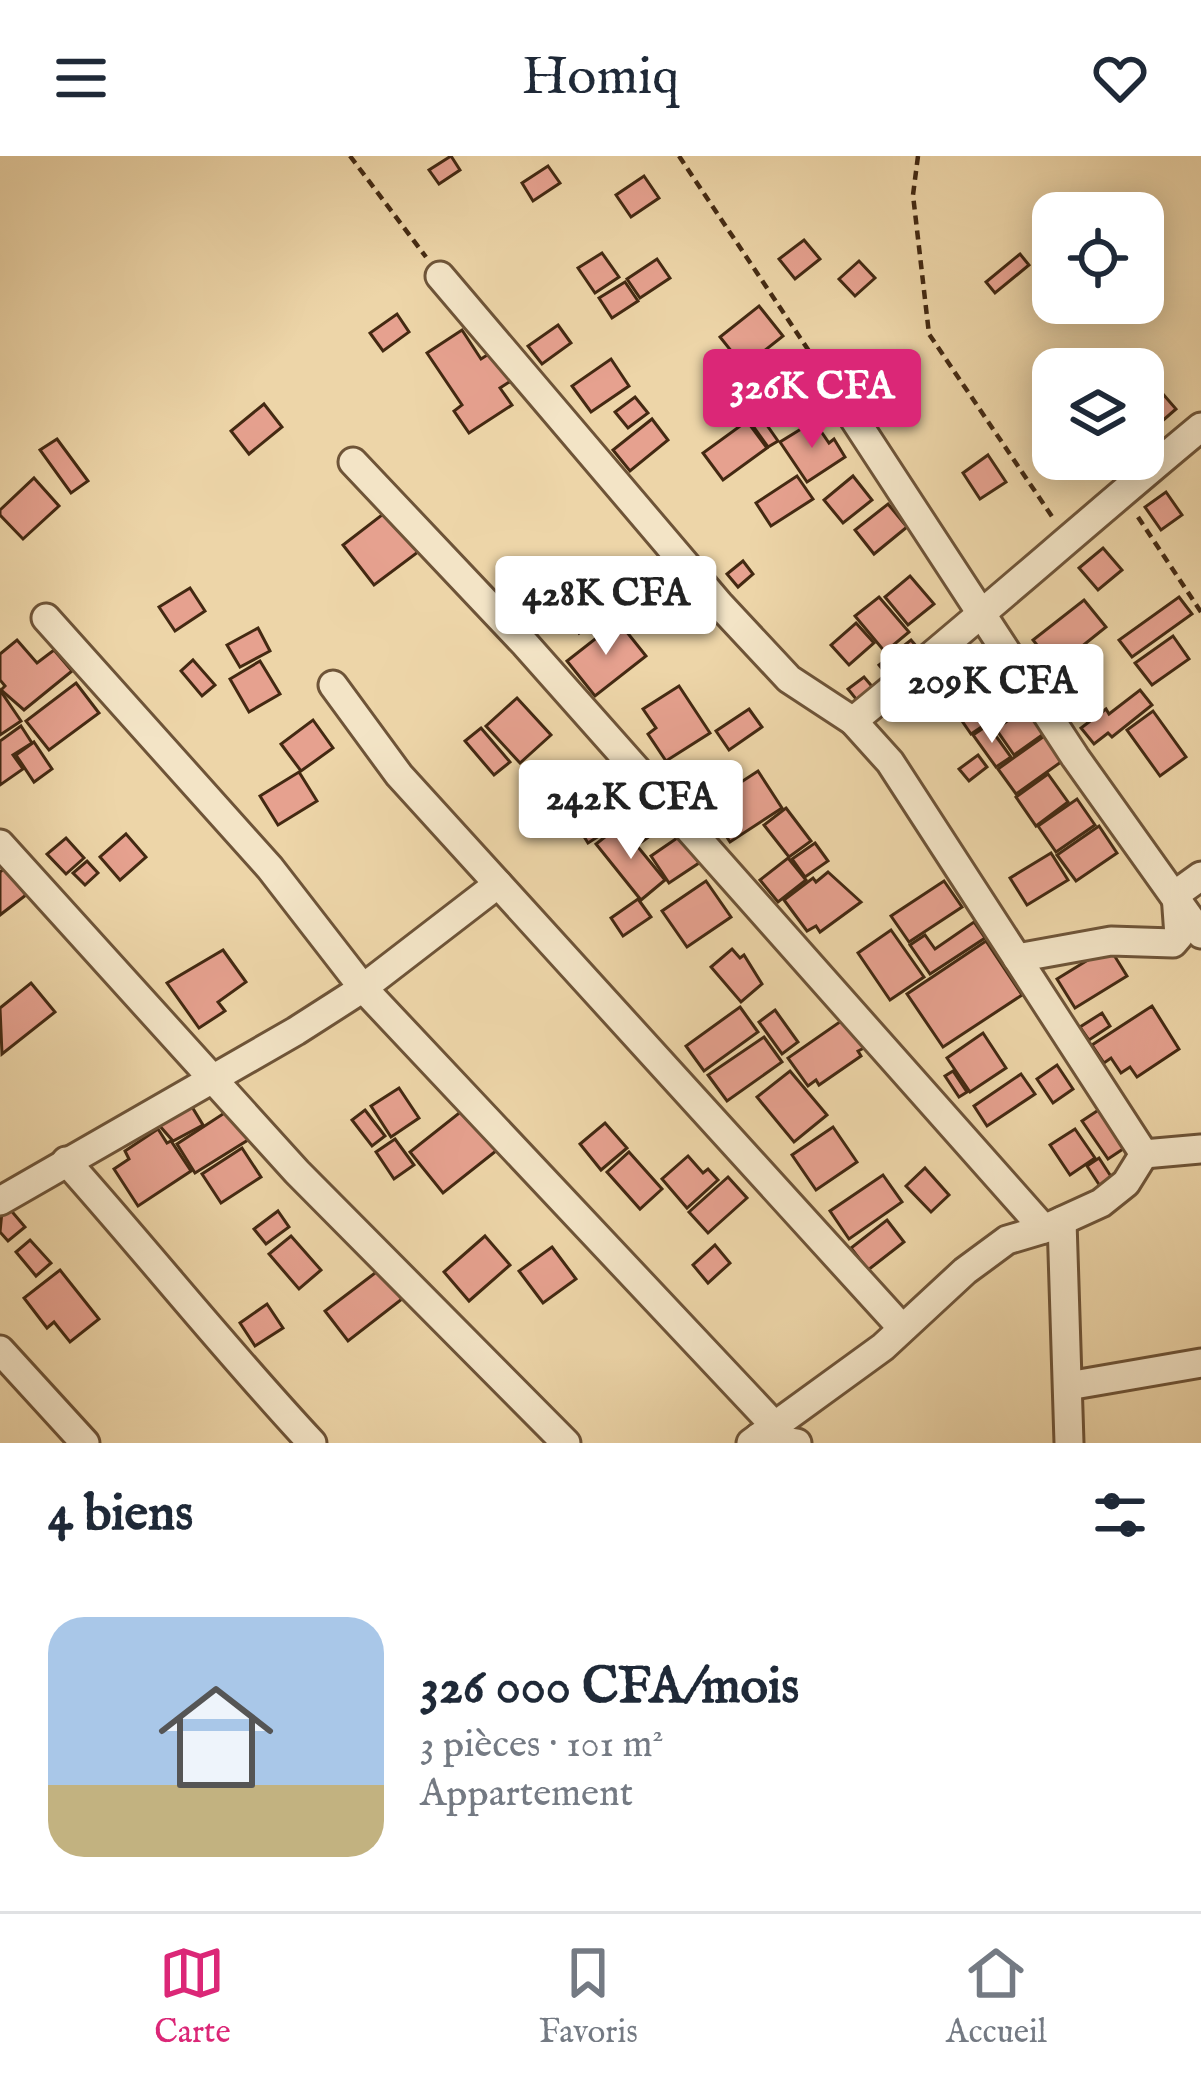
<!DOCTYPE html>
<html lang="fr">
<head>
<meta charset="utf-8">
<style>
  body { margin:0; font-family:"IM FELL English",serif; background:#f6f6f7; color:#1f2937; height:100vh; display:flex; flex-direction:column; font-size:45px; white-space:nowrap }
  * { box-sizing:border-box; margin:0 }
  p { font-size:39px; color:#747a83 }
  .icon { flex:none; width:66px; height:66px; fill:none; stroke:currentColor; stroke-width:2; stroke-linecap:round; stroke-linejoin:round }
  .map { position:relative; height:1287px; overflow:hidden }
  .side { display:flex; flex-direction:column; background:#fff; flex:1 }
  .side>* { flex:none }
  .controls { position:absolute; left:1032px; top:36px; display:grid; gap:24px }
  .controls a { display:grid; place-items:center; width:132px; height:132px; border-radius:24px; background:#fff; box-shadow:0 6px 30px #0003; font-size:60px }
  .price { position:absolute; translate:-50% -102px; padding:0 27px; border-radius:12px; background:#fff; color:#222; font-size:39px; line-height:78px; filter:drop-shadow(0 3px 6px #0008) }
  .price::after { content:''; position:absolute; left:50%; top:72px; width:36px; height:27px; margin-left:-18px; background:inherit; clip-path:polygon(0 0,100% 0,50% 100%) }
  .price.active { background:#db2777; color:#fff }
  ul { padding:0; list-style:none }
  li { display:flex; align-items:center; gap:36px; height:300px; padding:0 48px }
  li span { display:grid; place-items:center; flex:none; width:336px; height:240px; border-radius:36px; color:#555 }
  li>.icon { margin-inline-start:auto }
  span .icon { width:144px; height:144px; fill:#fffc; stroke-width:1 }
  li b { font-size:51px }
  h2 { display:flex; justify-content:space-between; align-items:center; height:144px; padding:0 48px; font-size:51px }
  header { display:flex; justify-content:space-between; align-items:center; height:156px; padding:0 48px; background:#fff; font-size:54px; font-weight:600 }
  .tab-bar { display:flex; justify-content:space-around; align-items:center; height:168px; border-top:3px solid #e0e1e3; background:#fff; font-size:33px; color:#747a83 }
  .tab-bar a { display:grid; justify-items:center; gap:6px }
  .tab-bar .active { color:#db2777 }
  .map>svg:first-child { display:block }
  .building { fill:#e6a18f; stroke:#432912; stroke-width:3 }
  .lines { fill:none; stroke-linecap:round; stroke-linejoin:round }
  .minor-casing { stroke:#6e5438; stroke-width:33 }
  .path { stroke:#432912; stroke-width:4.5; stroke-dasharray:9 6; stroke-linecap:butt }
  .minor { stroke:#f3e4c6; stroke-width:27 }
</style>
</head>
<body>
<header><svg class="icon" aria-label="menu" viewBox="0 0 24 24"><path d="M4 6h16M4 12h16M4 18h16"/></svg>Homiq<svg class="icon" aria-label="heart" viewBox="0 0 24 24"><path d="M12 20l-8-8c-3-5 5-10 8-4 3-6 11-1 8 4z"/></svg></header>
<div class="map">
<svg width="1201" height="1287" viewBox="0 0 1201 1287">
  <rect width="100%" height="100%" fill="#edd5a8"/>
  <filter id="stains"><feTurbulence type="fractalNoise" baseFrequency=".00167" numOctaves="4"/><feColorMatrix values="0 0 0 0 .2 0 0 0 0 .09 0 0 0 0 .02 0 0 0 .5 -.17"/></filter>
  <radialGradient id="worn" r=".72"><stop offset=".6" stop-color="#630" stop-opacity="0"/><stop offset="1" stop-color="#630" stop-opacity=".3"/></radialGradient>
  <g class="building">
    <polygon points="451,0 460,14 439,28 429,14"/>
    <polygon points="548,10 560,27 533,45 522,27"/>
    <polygon points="644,20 659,42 631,61 616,39"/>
    <polygon points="804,84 820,103 795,123 779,103"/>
    <polygon points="602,97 619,121 595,137 578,112"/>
    <polygon points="1020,98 1029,109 995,137 986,126"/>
    <polygon points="657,103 670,122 640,142 627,123"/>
    <polygon points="859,105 875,122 855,140 839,123"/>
    <polygon points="625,126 638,145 612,162 599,142"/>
    <polygon points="759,150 783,180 744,211 720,181"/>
    <polygon points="397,158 409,176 383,195 370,177"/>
    <polygon points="558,169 571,187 542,208 528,190"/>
    <polygon points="462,174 481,203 495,194 514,223 500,232 512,249 469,277 454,255 462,249 427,197"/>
    <polygon points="611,203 629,230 591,256 572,230"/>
    <polygon points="794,213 816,243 783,268 775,266 778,260 755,242"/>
    <polygon points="1143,215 1176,253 1152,274 1143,264"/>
    <polygon points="635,241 648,257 628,272 615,256"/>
    <polygon points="264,248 282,271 249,298 231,275"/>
    <polygon points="755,252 778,285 768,291 745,259"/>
    <polygon points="652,263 668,284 630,315 613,294"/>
    <polygon points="747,265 767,292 723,324 703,297"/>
    <polygon points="814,265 829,287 834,283 845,301 807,326 780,286"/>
    <polygon points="57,283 88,325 71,337 40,294"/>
    <polygon points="988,299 1006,326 980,343 963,317"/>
    <polygon points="797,320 813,343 771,370 756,347"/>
    <polygon points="853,320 872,344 843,367 824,344"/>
    <polygon points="34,322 59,350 23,383 0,359 0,354"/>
    <polygon points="1166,336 1182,359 1161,374 1145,351"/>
    <polygon points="888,348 907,371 874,398 855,374"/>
    <polygon points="387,355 418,396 374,429 343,389"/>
    <polygon points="1103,392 1122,414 1098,434 1079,412"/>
    <polygon points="743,405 753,418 738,431 727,418"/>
    <polygon points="910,420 934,448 908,469 885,441"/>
    <polygon points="543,421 563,448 540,464 520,437"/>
    <polygon points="190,432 205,455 175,475 159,451"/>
    <polygon points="590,432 607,455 579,477 562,454"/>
    <polygon points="879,441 909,476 885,496 855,460"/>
    <polygon points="1179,441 1192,458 1132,501 1119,484"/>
    <polygon points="1084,444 1106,471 1055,512 1033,484"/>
    <polygon points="618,465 646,500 595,540 567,505"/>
    <polygon points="856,467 874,487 849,509 831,489"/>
    <polygon points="258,472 270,495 240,511 227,489"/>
    <polygon points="1173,480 1189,503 1152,529 1135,507"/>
    <polygon points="17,484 37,507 54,494 72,515 24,554 1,534 5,530 0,524 0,498"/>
    <polygon points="911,484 923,498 891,524 879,509"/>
    <polygon points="193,504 215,529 202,540 181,515"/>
    <polygon points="260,505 280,538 249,556 230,523"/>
    <polygon points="996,513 1019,546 971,578 949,546"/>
    <polygon points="864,521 876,535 860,548 848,533"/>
    <polygon points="76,527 99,557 49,594 26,565"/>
    <polygon points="679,530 710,577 666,605 648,578 656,572 643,553"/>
    <polygon points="0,534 21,565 0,579"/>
    <polygon points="1140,534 1152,549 1112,581 1108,577 1094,588 1081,572 1106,553 1109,558"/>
    <polygon points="517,542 551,579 520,607 486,570"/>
    <polygon points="1034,546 1052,572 1014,599 996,573"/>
    <polygon points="749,553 762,571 729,594 716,575"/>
    <polygon points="1153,555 1186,601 1160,620 1127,574"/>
    <polygon points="313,564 333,592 301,615 281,588"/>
    <polygon points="988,569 1011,601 996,611 973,579"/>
    <polygon points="21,570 32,587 13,599 23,613 0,629 0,585"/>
    <polygon points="481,572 510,606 494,619 465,585"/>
    <polygon points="1050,576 1068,601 1016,638 998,613"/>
    <polygon points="34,586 52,613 34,626 16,599"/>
    <polygon points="978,599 987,611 969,625 959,613"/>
    <polygon points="758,615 782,652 730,686 706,649"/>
    <polygon points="299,616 317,645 278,669 260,640"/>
    <polygon points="584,617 601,640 565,667 548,644"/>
    <polygon points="1048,618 1068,646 1036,670 1016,641"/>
    <polygon points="616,636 632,659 588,687 573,663"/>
    <polygon points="1077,643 1095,669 1056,696 1038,670"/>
    <polygon points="786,652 811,685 789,701 764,669"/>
    <polygon points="647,653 661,672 639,688 625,669"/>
    <polygon points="620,669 665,724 641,744 596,688"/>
    <polygon points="1099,670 1117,697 1076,725 1057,699"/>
    <polygon points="126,678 146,701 120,724 100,701"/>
    <polygon points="680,680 699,707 669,727 651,700"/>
    <polygon points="66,682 84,702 66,718 47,698"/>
    <polygon points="815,687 828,705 805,721 792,703"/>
    <polygon points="1051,697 1068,724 1027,749 1010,722"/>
    <polygon points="788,702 806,724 778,746 760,724"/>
    <polygon points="87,705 98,717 85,729 73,717"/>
    <polygon points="5,712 26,739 0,759 0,716"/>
    <polygon points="828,716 861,746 820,776 816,770 807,775 784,744 813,722 816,726"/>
    <polygon points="706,725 731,761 687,791 662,755"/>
    <polygon points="944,725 962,751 909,786 891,760"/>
    <polygon points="638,743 651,761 623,780 611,762"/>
    <polygon points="974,766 985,782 930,818 910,789 925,779 935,793"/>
    <polygon points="891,774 924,821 890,844 858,797"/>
    <polygon points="986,785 1022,839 943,891 907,838"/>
    <polygon points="1109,791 1127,820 1075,852 1057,823"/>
    <polygon points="732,793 740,802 744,799 762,828 741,846 711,811"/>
    <polygon points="223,794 246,826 218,846 225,855 199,872 167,827"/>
    <polygon points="31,827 55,856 2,898 0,852"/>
    <polygon points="1152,850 1179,893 1137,921 1130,911 1121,917 1111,902 1104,907 1092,889"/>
    <polygon points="740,851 758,876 704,915 686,890"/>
    <polygon points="775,854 798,886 782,898 759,866"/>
    <polygon points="1102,857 1110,870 1089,884 1080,871"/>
    <polygon points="844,863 864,892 858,895 861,900 819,929 816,924 808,930 788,902"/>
    <polygon points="983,877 1006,912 970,936 947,902"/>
    <polygon points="764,881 782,906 727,945 708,919"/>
    <polygon points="1057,909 1073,933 1053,947 1037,923"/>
    <polygon points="790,915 827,959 794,986 757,941"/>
    <polygon points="953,915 967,936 959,941 945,920"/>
    <polygon points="1021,918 1035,938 987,970 974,950"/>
    <polygon points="399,932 419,962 391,981 371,950"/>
    <polygon points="186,941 203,969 173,985 151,960"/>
    <polygon points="468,950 501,991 443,1037 410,996"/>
    <polygon points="1103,951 1129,989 1108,1003 1082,965"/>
    <polygon points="229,954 248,984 195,1017 177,988"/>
    <polygon points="365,954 385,980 372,990 352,964"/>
    <polygon points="605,967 627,992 601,1014 580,988"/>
    <polygon points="833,971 857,1006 816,1034 792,999"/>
    <polygon points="158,973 167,987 171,985 191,1015 138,1050 114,1013 129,1003 125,995"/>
    <polygon points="1075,973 1095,1002 1070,1019 1050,989"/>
    <polygon points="395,983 414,1009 394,1023 376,996"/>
    <polygon points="242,992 261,1021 221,1047 202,1018"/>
    <polygon points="629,996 662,1033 640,1053 607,1016"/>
    <polygon points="688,1000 703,1017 708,1013 718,1024 687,1052 662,1023"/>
    <polygon points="1099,1002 1112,1022 1100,1030 1087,1010"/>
    <polygon points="925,1012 949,1039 931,1056 906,1030"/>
    <polygon points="883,1019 902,1046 849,1083 830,1055"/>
    <polygon points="728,1021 747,1042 708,1077 689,1056"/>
    <polygon points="3,1045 25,1071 8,1085 0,1076"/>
    <polygon points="278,1055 289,1071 266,1088 254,1073"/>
    <polygon points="887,1064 904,1086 868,1114 851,1092"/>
    <polygon points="291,1080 321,1114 299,1133 269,1098"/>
    <polygon points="485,1080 510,1109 469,1145 444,1116"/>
    <polygon points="30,1084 51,1107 36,1120 16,1096"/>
    <polygon points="715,1089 730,1107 708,1127 693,1109"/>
    <polygon points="552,1091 576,1123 543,1147 519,1115"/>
    <polygon points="60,1114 99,1163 70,1186 54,1166 47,1172 24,1142"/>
    <polygon points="379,1114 402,1143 348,1185 325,1155"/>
    <polygon points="267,1148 283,1172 255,1190 240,1167"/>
  </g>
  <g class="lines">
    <g class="minor-casing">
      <g id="minor">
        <polyline points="440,120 719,448 789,523 853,565 890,606 1144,998"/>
        <polyline points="851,258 1075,601 1201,778"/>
        <polyline points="353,306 525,488 1044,1073"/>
        <polyline points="46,462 270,712 363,832 775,1270"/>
        <polyline points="333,529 399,619 902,1172"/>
        <path d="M853,565c118,-96 231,-197 348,-294"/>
        <polyline points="0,688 297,1016 566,1287"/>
        <polyline points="1017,802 1111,785 1173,787 1179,780 1176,738 1201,720"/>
        <polyline points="1144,998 1201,993"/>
        <path d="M66,1005c83,93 161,191 246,282"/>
        <polyline points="0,1045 296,875 363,832 498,728"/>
        <polyline points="1062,1065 1069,1287"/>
        <polyline points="0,1194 85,1287"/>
        <polyline points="1068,1230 1201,1207"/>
        <polyline points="759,1281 797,1287"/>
        <polyline points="751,1287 883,1191 965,1115 1007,1084 1044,1073 1101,1047 1126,1027 1144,998"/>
      </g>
    </g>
    <g class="path">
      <polyline points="350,0 426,101"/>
      <polyline points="679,0 839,240"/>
      <polyline points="918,0 913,39 929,178 1053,362"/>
      <polyline points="1138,361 1201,456"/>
    </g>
    <use href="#minor" class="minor"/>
  </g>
  <rect width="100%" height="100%" filter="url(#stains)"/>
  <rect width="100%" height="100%" fill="url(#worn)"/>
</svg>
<div class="controls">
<a><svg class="icon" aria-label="locate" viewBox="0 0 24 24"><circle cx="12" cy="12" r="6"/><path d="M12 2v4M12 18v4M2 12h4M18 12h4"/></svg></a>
<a><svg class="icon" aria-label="layers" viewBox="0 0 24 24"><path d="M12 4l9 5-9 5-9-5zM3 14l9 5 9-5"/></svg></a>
</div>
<b class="price active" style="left:812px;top:295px">326K CFA</b>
<b class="price" style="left:606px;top:502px">428K CFA</b>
<b class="price" style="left:992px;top:590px">209K CFA</b>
<b class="price" style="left:631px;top:706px">242K CFA</b>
</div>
<section class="side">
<h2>4 biens<svg class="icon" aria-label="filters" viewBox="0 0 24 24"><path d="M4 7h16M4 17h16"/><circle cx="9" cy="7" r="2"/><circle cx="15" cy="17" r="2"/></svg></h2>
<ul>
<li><span style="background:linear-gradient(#a9c7e8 70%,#c2b280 0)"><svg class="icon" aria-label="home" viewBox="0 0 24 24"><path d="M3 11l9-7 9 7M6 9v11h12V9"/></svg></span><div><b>326 000 CFA/mois</b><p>3 pièces · 101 m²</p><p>Appartement</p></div></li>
</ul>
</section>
<nav class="tab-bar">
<a class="active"><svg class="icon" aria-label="map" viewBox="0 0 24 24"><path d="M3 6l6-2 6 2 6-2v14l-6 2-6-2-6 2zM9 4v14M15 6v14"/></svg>Carte</a>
<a><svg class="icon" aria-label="saved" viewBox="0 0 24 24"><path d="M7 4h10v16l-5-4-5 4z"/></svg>Favoris</a>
<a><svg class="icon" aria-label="home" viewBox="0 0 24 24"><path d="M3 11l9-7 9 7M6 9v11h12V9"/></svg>Accueil</a>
</nav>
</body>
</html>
